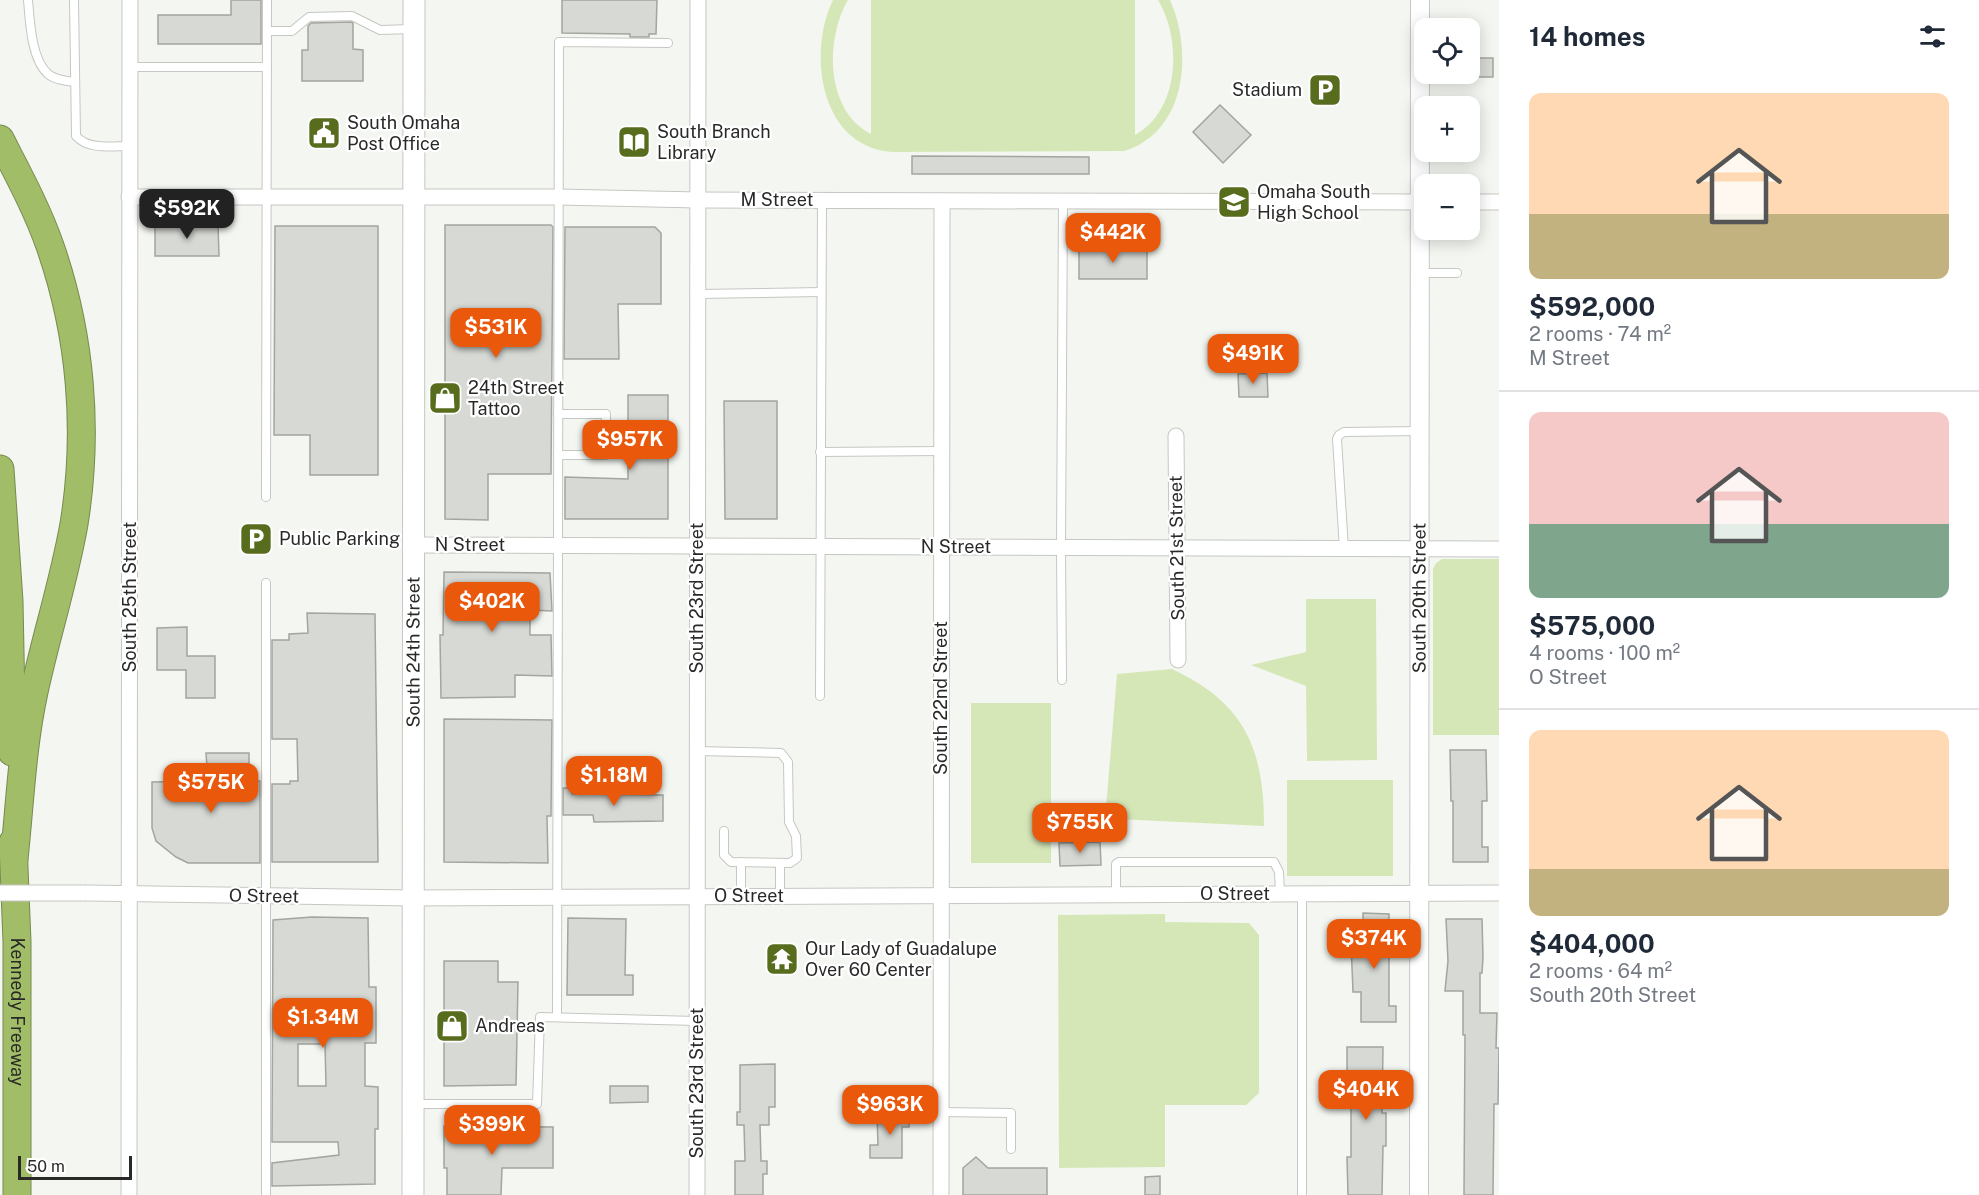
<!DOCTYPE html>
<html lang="en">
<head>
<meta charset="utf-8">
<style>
  body { margin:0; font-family:"Public Sans",sans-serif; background:#f6f6f7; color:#1f2937; height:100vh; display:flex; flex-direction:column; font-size:22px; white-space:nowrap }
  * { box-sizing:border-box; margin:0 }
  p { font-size:20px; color:#747a83 }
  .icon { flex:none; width:33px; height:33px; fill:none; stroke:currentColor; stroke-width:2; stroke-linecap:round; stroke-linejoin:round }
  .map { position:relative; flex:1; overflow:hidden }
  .sheet { display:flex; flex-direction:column; background:#fff; width:480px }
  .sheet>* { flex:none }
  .fabs { position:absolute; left:1414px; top:18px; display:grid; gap:12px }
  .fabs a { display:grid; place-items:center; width:66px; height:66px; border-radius:12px; background:#fff; box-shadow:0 3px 15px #0003; font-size:30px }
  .scale { position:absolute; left:18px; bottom:15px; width:114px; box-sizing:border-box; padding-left:6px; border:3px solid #292a28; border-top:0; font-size:16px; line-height:21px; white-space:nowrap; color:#292a28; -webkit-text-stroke:4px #fff; paint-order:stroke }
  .price { position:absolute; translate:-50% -51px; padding:0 14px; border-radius:12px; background:#ea580c; color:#fff; font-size:20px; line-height:39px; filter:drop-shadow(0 2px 3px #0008) }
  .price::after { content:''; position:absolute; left:50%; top:36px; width:18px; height:14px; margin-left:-9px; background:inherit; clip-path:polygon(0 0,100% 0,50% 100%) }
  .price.on { background:#222; color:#fff }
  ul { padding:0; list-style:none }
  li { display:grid; align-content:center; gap:12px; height:318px; padding:0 30px }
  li+li { border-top:2px solid #e0e1e3 }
  li span { display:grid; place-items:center; height:186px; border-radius:12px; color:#555 }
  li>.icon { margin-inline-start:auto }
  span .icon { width:108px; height:108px; fill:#fffc; stroke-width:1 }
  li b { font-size:26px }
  h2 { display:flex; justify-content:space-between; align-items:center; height:72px; padding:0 30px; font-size:26px }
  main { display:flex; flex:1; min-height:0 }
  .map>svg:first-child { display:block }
  .green { fill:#d6e7b7 }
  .building { fill:#d7d9d4; stroke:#a3a59f; stroke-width:1.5; fill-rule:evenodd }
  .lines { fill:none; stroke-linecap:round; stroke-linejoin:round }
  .service-casing { stroke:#c5c7c2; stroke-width:10 }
  .minor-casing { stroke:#c5c7c2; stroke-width:17 }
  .tertiary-casing { stroke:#c5c7c2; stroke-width:20 }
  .secondary-casing { stroke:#c5c7c2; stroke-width:23 }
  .motorway-casing { stroke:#778a51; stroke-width:29 }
  .service { stroke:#fff; stroke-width:8 }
  .minor { stroke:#fff; stroke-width:15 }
  .tertiary { stroke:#fff; stroke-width:18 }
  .secondary { stroke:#fff; stroke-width:21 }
  .motorway { stroke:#a1bd67; stroke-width:27 }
  .minor-bridge-casing { stroke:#c5c7c2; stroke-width:17; stroke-linecap:butt }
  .minor-bridge { stroke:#fff; stroke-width:15 }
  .labels { text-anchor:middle; stroke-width:4.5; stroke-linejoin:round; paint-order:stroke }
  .poi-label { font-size:18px; fill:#292a28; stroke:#fff; text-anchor:start }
  .street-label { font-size:18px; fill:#292a28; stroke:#fff }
</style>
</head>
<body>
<main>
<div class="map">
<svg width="1499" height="1195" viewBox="0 0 1499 1195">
  <rect width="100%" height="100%" fill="#f4f7f1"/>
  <g class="green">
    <path d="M833,0h15c-23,39 -23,111 23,134v-134h264v135c45,-25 47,-95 23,-135h12c23,51 17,132 -46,151l-232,1c-72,-5 -85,-99 -59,-152z"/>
    <polygon points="1442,559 1499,559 1499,735 1433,735 1433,569 1436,563"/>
    <polygon points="1306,599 1376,599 1377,760 1307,761 1306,686 1251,665 1306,652"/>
    <path d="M1172,669c73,34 92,80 92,157l-148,-7 -10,-11 11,-134z"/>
    <rect x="971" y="703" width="80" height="160"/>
    <rect x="1287" y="780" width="106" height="96"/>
    <polygon points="1165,914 1165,922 1249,923 1259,935 1259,1093 1246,1105 1165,1105 1165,1167 1059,1168 1058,915"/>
  </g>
  <g class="building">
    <polygon points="231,0 261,0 261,44 158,44 158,15 231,15"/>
    <polygon points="562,0 657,0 656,34 649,34 649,37 630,37 630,34 562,33"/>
    <polygon points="351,22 353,23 353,49 363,50 363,81 302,81 302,50 308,50 308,26 311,23"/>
    <rect x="1470" y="58" width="23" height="19"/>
    <polygon points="1220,105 1251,135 1223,163 1193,132"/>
    <polygon points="912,156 1089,157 1089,174 912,174"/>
    <polygon points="155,224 218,224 219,256 155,256"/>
    <polygon points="445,225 551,225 553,227 551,474 488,474 488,520 445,519"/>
    <polygon points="275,226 378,226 378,475 310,475 310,435 274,435"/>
    <polygon points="565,227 655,227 661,233 661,304 618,304 619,359 564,359"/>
    <polygon points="1147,249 1147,279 1079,279 1079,250"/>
    <polygon points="1267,373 1268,397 1239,397 1238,374"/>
    <polygon points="628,395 668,395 668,519 565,519 565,477 628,479"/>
    <polygon points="724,401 777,401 777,519 725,519"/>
    <polygon points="444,572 550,573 552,611 530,610 530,635 551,635 552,676 515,675 515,697 441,698 440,635 443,635"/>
    <polygon points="307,613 375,614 378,862 272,862 272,784 290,784 290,781 298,781 297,739 272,739 272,640 289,640 289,634 308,633"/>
    <polygon points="187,627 187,656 215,656 215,698 186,698 186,670 157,670 157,628"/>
    <polygon points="444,719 552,720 551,816 547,816 548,863 444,862"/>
    <polygon points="1450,750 1486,750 1487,801 1482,801 1482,847 1488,847 1488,862 1453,862 1453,801 1451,801"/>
    <polygon points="206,753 249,753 249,781 260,781 260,863 188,863 176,857 156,841 152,828 152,782 208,781"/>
    <polygon points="563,788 572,788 572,794 663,795 663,821 594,822 593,815 563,815"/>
    <polygon points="1100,842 1101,865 1060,866 1059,843"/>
    <polygon points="1363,913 1389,914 1389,943 1391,943 1391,956 1389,956 1389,1006 1396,1006 1396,1022 1361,1022 1361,992 1353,992 1351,943 1363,943"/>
    <path d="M312,917l56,1 1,69h7v56h-11v43l13,1v42h-3v55l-103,2v-23l67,-8 -1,-13h-66l1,-222zM298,1044h27l1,42h-28z"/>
    <polygon points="568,918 626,919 625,975 633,975 633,995 567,995"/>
    <polygon points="1446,919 1482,919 1483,957 1482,973 1480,973 1480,1013 1497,1013 1496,1048 1499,1048 1498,1104 1494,1104 1493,1195 1464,1195 1465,1035 1463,1035 1463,991 1445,991 1448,961"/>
    <polygon points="444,961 498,961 498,982 518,982 516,1085 444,1086"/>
    <polygon points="1347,1047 1383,1047 1382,1113 1386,1113 1386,1146 1383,1146 1382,1195 1348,1195 1347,1157 1351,1157 1351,1095 1347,1095"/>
    <polygon points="775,1064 775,1107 769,1107 769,1125 760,1125 761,1161 767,1161 767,1174 763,1174 763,1195 735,1195 735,1161 745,1161 744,1125 737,1125 737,1112 740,1112 740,1065"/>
    <polygon points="610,1086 648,1086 648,1102 610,1103"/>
    <polygon points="909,1114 909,1127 902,1127 902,1158 870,1158 870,1145 878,1145 877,1115"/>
    <polygon points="444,1126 553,1127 553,1168 502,1168 501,1195 447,1195 447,1168 444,1168"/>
    <polygon points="976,1157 988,1168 1047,1168 1047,1195 963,1195 963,1168"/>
    <polygon points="1160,1176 1160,1195 1145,1195 1145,1177"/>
  </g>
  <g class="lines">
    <g class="service-casing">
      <g id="service">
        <path d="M28,0c2,21 3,59 20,74 7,6 18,7 27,8"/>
        <path d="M74,0l2,136c12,14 36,10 53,10"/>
        <polyline points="267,31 292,31 309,17 352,16 380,30 412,29"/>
        <polyline points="129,67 267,67"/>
        <polyline points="1420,273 1457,273"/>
        <polyline points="698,294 821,292"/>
        <polyline points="558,414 606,414 606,455 558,455"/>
        <polyline points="820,452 941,451"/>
        <polyline points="266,497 267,0"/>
        <polyline points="1344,549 1337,439 1339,435 1344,432 1420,431"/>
        <polyline points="266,583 266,1195"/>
        <polyline points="1062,680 1061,548 1063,201"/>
        <polyline points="820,696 822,200"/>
        <polyline points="697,751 781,753 788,762 789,822 796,836 797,858 790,863 731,862 724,855 724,831"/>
        <polyline points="741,862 741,896"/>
        <polyline points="780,863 780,896"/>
        <polyline points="1116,894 1116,864 1119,862 1274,862 1279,872 1280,893"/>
        <polyline points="1302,894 1302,1195"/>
        <polyline points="557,1017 559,42 668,43"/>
        <polyline points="414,1104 537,1104 540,1017 697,1021"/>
        <polyline points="941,1112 1011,1113 1011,1149"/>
      </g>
    </g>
    <g class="minor-casing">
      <g id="minor">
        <polyline points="129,197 558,197 698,200 1425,202"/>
        <polyline points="1470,202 1499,202"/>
        <polyline points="1176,436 1178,660"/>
        <polyline points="412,545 1499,549"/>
        <polyline points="87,893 412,898 1499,893"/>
        <polyline points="129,1195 130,0"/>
        <polyline points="697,1195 698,0"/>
        <polyline points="941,1195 942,201"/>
      </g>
    </g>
    <g class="tertiary-casing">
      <g id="tertiary">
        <path id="s1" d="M1419,1195l1,-1195"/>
      </g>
    </g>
    <g class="secondary-casing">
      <g id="secondary">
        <path id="s2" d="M413,1195l1,-1195"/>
      </g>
    </g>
    <g class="motorway-casing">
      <g id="motorway">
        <path d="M0,139c18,35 37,70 50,107 31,89 39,185 24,278 -10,57 -28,112 -40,168 -12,55 -14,112 -20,167"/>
        <polyline points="0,469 9,601 12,752"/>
        <path id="s3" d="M13,842l4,100v253"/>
      </g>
    </g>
    <use href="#service" class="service"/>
    <use href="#minor" class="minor"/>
    <use href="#tertiary" class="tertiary"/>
    <use href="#secondary" class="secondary"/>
    <use href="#motorway" class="motorway"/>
    <g class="minor-bridge-casing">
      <polyline id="minor-bridge" points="0,893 87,893"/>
    </g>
    <use href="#minor-bridge" class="minor-bridge"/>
  </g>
  <defs>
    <g id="parking-square" transform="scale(1.725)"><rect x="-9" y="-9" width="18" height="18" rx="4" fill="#576d1d" stroke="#fff"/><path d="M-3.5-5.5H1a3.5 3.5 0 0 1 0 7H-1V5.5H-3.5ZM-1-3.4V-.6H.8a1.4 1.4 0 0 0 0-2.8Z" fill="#fff"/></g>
    <g id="civic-square" transform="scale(1.725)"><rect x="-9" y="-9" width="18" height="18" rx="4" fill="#576d1d" stroke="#fff"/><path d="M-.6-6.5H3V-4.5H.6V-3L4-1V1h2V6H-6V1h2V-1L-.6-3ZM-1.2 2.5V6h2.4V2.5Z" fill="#fff"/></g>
    <g id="library-square" transform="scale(1.725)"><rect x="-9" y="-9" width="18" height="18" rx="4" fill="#576d1d" stroke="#fff"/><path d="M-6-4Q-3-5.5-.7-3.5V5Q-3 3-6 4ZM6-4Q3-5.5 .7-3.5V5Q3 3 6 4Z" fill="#fff"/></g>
    <g id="school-square" transform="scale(1.725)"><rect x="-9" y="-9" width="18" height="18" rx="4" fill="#576d1d" stroke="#fff"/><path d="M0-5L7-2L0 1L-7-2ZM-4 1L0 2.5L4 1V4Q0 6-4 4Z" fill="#fff"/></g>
    <g id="shop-square" transform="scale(1.725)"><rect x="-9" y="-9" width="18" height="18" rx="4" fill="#576d1d" stroke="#fff"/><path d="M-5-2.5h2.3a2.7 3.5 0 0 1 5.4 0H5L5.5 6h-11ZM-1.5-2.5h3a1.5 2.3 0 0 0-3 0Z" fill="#fff"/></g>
    <g id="temple-square" transform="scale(1.725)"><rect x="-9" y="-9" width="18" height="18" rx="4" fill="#576d1d" stroke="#fff"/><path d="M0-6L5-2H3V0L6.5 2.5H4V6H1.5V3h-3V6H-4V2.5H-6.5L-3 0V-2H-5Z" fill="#fff"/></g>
  </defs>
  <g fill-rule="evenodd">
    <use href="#parking-square" x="1325" y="90"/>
    <use href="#civic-square" x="324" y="133"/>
    <use href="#library-square" x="634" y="142"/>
    <use href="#school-square" x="1234" y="202"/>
    <use href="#shop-square" x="445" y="398"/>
    <use href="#parking-square" x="256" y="539"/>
    <use href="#temple-square" x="782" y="959"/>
    <use href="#shop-square" x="452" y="1026"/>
  </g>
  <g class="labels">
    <g class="poi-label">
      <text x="1302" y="96" text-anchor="end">Stadium</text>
      <text x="347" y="129">South Omaha<tspan x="347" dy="21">Post Office</tspan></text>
      <text x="657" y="138">South Branch<tspan x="657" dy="21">Library</tspan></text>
      <text x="1257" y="198">Omaha South<tspan x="1257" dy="21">High School</tspan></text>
      <text x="468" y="394">24th Street<tspan x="468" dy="21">Tattoo</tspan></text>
      <text x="279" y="545">Public Parking</text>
      <text x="805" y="955">Our Lady of Guadalupe<tspan x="805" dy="21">Over 60 Center</tspan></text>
      <text x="475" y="1032">Andreas</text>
    </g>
    <g class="street-label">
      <text x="777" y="206">M Street</text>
      <text x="470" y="551">N Street</text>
      <text x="956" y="553">N Street</text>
      <text transform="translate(1177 548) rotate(-91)" y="6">South 21st Street</text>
      <text transform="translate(130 597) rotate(-90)" y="6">South 25th Street</text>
      <text transform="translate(697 598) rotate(-90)" y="6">South 23rd Street</text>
      <text dy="6" stroke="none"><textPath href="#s1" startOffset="597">South 20th Street</textPath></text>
      <text dy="6" stroke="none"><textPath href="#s2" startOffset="543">South 24th Street</textPath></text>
      <text transform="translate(941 698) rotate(-90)" y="6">South 22nd Street</text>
      <text x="1235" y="900">O Street</text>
      <text transform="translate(264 896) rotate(1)" y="6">O Street</text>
      <text x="749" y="902">O Street</text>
      <text dy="6" stroke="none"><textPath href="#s3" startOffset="170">Kennedy Freeway</textPath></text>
      <text transform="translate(697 1083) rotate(-90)" y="6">South 23rd Street</text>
    </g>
  </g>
</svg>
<div class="fabs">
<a><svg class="icon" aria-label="locate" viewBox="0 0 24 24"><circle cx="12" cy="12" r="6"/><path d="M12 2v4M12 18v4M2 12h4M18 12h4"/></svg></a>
<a>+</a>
<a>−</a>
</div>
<div class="scale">50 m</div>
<b class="price on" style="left:187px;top:240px">$592K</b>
<b class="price" style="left:1113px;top:264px">$442K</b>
<b class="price" style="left:496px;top:359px">$531K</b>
<b class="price" style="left:1253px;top:385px">$491K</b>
<b class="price" style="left:630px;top:471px">$957K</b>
<b class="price" style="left:492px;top:633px">$402K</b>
<b class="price" style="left:614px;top:807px">$1.18M</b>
<b class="price" style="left:211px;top:814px">$575K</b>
<b class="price" style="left:1080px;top:854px">$755K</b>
<b class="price" style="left:1374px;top:970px">$374K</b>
<b class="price" style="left:323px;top:1049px">$1.34M</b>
<b class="price" style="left:1366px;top:1121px">$404K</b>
<b class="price" style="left:890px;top:1136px">$963K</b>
<b class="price" style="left:492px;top:1156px">$399K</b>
</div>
<section class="sheet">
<h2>14 homes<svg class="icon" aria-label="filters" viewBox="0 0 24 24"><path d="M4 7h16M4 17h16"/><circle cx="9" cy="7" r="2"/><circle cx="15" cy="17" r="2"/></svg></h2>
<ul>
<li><span style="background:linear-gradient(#ffd9b3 65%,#c2b280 0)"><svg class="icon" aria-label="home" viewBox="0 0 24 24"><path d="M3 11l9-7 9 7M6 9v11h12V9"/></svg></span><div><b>$592,000</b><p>2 rooms · 74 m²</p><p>M Street</p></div></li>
<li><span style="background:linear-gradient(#f6c9c9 60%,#7fa58c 0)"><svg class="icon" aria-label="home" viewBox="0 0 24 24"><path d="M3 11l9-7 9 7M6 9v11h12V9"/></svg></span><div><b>$575,000</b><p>4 rooms · 100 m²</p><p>O Street</p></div></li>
<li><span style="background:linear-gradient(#ffd9b3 75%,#c2b280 0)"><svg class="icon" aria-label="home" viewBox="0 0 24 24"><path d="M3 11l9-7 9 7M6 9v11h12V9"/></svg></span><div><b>$404,000</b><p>2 rooms · 64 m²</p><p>South 20th Street</p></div></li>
</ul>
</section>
</main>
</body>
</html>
